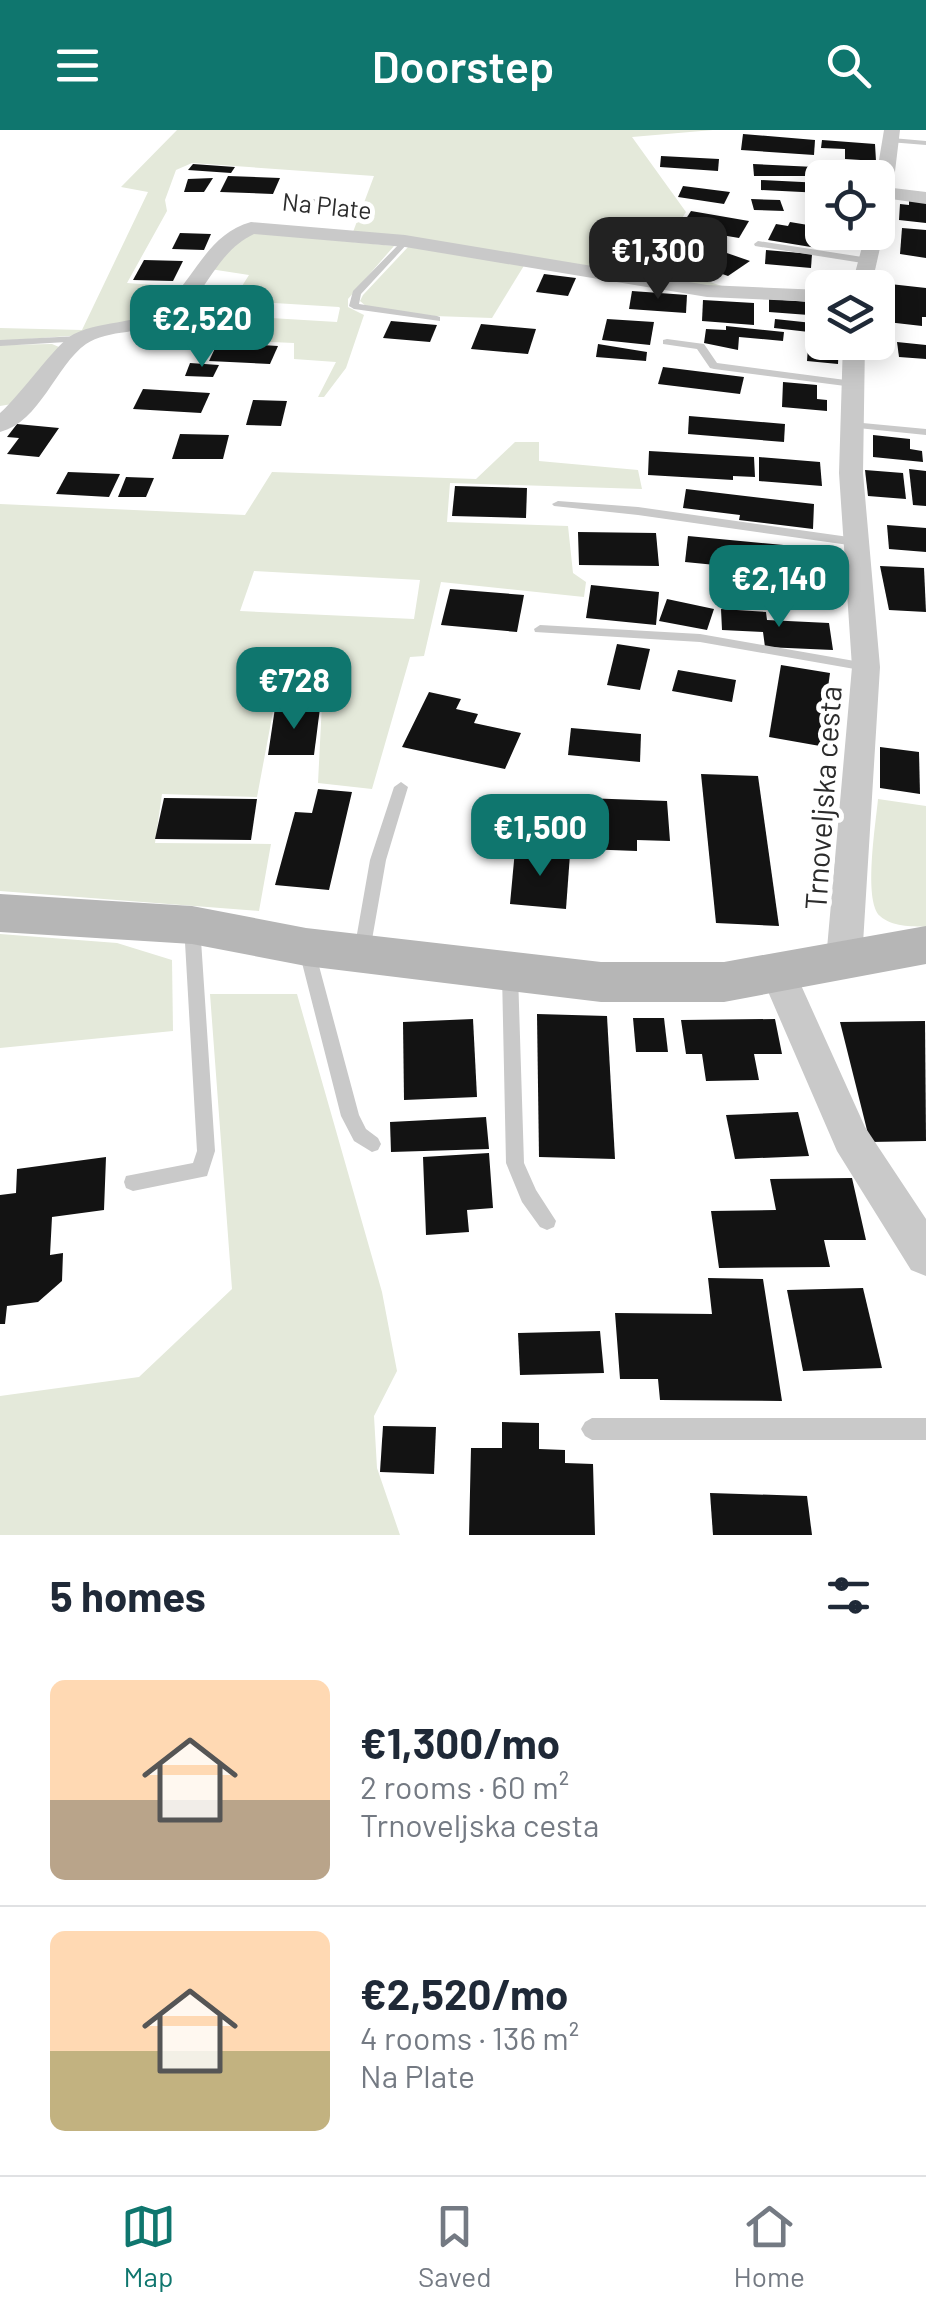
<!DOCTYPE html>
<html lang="en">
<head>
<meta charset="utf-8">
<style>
  body { margin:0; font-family:Barlow,sans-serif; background:#f2f2f3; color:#1f2937; height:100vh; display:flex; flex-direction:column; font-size:38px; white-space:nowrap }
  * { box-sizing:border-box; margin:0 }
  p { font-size:32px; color:#747a83 }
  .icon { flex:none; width:55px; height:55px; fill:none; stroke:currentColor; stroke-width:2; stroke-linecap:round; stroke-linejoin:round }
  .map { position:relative; height:1405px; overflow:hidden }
  .drawer { display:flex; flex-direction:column; background:#fff; flex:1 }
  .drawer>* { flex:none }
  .controls { position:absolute; left:805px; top:30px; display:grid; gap:20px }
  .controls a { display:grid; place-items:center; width:90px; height:90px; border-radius:15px; background:#fff; box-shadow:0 5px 25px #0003; font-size:50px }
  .price { position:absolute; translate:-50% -85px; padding:0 22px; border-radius:20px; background:#0f766e; color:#fff; font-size:32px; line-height:65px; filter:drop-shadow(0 2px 5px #0008) }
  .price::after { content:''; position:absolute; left:50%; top:60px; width:30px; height:22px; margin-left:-15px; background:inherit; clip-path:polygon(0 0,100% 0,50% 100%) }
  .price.on { background:#222; color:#fff }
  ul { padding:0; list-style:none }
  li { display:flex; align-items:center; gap:30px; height:250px; padding:0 50px }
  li+li { border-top:2px solid #e0e1e3 }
  li span { display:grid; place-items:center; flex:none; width:280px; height:200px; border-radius:15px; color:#555 }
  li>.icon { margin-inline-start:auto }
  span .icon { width:120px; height:120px; fill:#fffc; stroke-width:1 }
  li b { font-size:42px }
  h2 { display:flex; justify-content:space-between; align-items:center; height:120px; padding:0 50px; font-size:42px }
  header { display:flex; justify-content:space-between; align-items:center; height:130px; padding:0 50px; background:#0f766e; color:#fff; font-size:45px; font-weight:600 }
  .dock { display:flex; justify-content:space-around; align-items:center; height:140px; border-top:2px solid #e0e1e3; background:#fff; font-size:28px; color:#747a83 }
  .dock a { display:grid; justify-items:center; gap:5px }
  .dock .on { color:#0f766e }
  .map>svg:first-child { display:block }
  .green { fill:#e4e9da; fill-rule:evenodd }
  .building { fill:#131313 }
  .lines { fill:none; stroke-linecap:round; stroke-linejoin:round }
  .lane { fill:#c9c9c9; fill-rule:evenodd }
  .street { fill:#c9c9c9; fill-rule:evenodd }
  .secondary { fill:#b6b6b6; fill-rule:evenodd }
  .labels { text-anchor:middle; stroke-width:10; stroke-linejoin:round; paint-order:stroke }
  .far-street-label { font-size:25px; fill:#2c2c2c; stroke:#fff }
  .street-label { font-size:30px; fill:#2c2c2c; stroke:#fff }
</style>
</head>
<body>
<header><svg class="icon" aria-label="menu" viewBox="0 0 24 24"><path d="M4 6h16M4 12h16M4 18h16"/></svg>Doorstep<svg class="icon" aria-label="search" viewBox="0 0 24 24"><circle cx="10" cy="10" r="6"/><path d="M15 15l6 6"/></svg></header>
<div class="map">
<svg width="926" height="1405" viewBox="0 0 926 1405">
  <rect width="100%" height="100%" fill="#fff"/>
  <g class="green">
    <polygon points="177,0 713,0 632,7 686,82 666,113 718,122 688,145 725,157 707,158 353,102 374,46 192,33 176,40 165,70 167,81 127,153 182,157 155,186 83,205 0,211 0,198 82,200 148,62 121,57"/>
    <path d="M249,102l145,14 -46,53v8l16,8 -18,53 -22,29h-6l18,-35 -42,-3v-16l-138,-6 -3,-3 40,-44 44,4 12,-19 -39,-6zM195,168l144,9 1,1 -3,14 -153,-9z"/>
    <polygon points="408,117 525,134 492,188 434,186 367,177 360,171 363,165"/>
    <polygon points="52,214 59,217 18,273 0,276 0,215"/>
    <path d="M515,312h24v19l99,9 4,19 -192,-6 -3,39 121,4 5,47 13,9 -2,15 -143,-15 -17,74 -14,1 -38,132 -54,-6 4,-80 -47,-2 -18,96 -95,-3 -7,49 116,1 -12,67 -259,-20v-387l245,11 27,-43 204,7zM254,441l166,9 -6,39 -174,-8z"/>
    <path d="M878,669l48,7v121c-15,-1 -34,0 -46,-11 -17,-15 -4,-94 -2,-117z"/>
    <polygon points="0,804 117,813 172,830 173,901 0,918"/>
    <polygon points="210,864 297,864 382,1162 397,1241 374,1286 377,1338 400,1405 0,1405 0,1266 139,1247 232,1159"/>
  </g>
  <g class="building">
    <polygon points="743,4 815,10 814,25 741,20"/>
    <polygon points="822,10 875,14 876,31 845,29 845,19 821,18"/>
    <polygon points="661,26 719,29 718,41 660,37"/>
    <polygon points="193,34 235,37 231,43 188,40"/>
    <polygon points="753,34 815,37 816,46 754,46"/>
    <polygon points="228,46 280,48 273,64 220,62"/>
    <polygon points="213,48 204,62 184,62 188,49"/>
    <polygon points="761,50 822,53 822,63 761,60"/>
    <polygon points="683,56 730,62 724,74 678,67"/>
    <polygon points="299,68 331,71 322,85 290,83"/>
    <polygon points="751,69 780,70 784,81 754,80"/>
    <polygon points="909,69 926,70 926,93 899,90 900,74 909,75"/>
    <polygon points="691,81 749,91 739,108 680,98"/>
    <polygon points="790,92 814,96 812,100 824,102 817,118 768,110 776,94 788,96"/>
    <polygon points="902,98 926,100 926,128 900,124"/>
    <polygon points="180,103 211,104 204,120 172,119"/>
    <polygon points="676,105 718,110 715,118 672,113"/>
    <polygon points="766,120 812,124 811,138 765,134"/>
    <polygon points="724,122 750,131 728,146 702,137"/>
    <polygon points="144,130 183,131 173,151 133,150"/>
    <polygon points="544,144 576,148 568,166 536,162"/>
    <polygon points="890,154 926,158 926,187 922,187 922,196 887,192"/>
    <polygon points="632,161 687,165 686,183 629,179"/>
    <polygon points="769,169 822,173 822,186 769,182"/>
    <polygon points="703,170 754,173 754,195 702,191"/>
    <polygon points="607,189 654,192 650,215 602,210"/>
    <polygon points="775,189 822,194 822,212 839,212 838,234 807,231 809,202 774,198"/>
    <polygon points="391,191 437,195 430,212 383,208"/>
    <polygon points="481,194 536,199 528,224 471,219"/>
    <polygon points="726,196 784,202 783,211 739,207 738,220 704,213 706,199 726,200"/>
    <polygon points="218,212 278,216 270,234 209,231"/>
    <polygon points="897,212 926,215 926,229 899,227"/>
    <polygon points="598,214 647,222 646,231 596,227"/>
    <polygon points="190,233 219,235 213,247 185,246"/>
    <polygon points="663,237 744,247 740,264 658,254"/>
    <polygon points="783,252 817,255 817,269 827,270 827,281 782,277"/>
    <polygon points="143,259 210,263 201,283 133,279"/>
    <polygon points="253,270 287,271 281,296 246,295"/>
    <polygon points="689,286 785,294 784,312 688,304"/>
    <polygon points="17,294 59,298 39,327 7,324 19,308 7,307"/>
    <polygon points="180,304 229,305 223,329 172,329"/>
    <polygon points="873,305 910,309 910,319 922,321 923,332 873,327"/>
    <polygon points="649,321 754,327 755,347 733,346 733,350 648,345"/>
    <polygon points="759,327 820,332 822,356 759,351"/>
    <polygon points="909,339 926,341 926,376 913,375"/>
    <polygon points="865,340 903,343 906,369 868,366"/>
    <polygon points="68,342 120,344 109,367 56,364"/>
    <polygon points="126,347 154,348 146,367 118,367"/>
    <polygon points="455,356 527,358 526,388 452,386"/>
    <polygon points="686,359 814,374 813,399 739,390 740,385 683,378"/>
    <polygon points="887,395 926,398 926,422 889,419"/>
    <polygon points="578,402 656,403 659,436 579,435"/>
    <polygon points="688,406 816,418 816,445 685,432"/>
    <polygon points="880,436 924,438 926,482 889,480"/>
    <polygon points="591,455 659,462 656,495 586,488"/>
    <polygon points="450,459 524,465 517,502 441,495"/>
    <polygon points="667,469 714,479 707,500 659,491"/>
    <polygon points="721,479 766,482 767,490 829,493 833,520 765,517 763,502 722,500"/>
    <polygon points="617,514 650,519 640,560 607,555"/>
    <polygon points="781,535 830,543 820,616 769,607"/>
    <polygon points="678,540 736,550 732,572 672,561"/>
    <polygon points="429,562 461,569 456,579 478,584 474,593 521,603 505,639 402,617"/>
    <polygon points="275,578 320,578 314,625 268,625"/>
    <polygon points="571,598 641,604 640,632 568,625"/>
    <polygon points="880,617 919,622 920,664 880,658"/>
    <polygon points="701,644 758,646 779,796 716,793"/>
    <polygon points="318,659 352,662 329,760 275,755 295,682 312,683"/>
    <polygon points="164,668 257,669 251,710 155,709"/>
    <polygon points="584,668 667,671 670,711 637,710 637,721 584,719"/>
    <polygon points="515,720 570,724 566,779 510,774"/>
    <polygon points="537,884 607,886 615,1029 539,1027"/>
    <polygon points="633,888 664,888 668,922 636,922"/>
    <polygon points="473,889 477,967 404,970 403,892"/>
    <polygon points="775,889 782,924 754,924 759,950 706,951 702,924 686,924 681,890"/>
    <polygon points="925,891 926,1011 870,1012 840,892"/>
    <polygon points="798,982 809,1026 735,1029 726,985"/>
    <polygon points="486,987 489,1019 391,1022 390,992"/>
    <polygon points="489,1023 493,1078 467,1080 469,1102 426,1105 423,1027"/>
    <polygon points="106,1027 104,1080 52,1087 50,1125 63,1123 62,1151 38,1172 7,1176 5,1194 0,1194 0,1065 16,1063 17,1039"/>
    <polygon points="852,1048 866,1110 824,1110 830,1137 719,1138 711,1081 776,1080 770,1049"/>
    <polygon points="708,1148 763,1149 782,1271 660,1270 658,1249 620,1249 615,1183 712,1184"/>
    <polygon points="863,1158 882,1238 803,1241 787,1160"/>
    <polygon points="600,1201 604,1243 520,1245 518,1203"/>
    <polygon points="502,1292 539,1293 539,1319 565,1320 565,1333 593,1334 595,1405 469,1405 471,1318 502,1318"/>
    <polygon points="383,1296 436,1297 434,1344 380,1342"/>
    <polygon points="710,1363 807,1366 812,1405 713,1405"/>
  </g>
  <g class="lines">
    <g class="lane">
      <polygon points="892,8 926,11 926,15 889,12 889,8"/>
      <polygon points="405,108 409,111 408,113 361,164 359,174 437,186 440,187 440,191 354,179 349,176 353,161"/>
      <polygon points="758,111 869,128 874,131 869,134 755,116 754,114"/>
      <polygon points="79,206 84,209 83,211 0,216 0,210"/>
      <polygon points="667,209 704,214 717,233 853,251 858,254 853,257 714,239 710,238 697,219 663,214 663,210"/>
      <polygon points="852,292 926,299 926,305 848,297 848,293"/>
      <polygon points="558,371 638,377 856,408 862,412 856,416 638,385 554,376 552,374"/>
      <polygon points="540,495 700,504 866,533 873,537 866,541 700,512 535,502 534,499"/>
      <polygon points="401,652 408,657 386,730 370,821 368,826 362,828 356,826 354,821 370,730 394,657"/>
      <polygon points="192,789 198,791 200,795 215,1021 207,1046 133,1061 126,1058 124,1052 126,1046 193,1033 197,1021 184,795 186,791"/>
      <polygon points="307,814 313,816 315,821 359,985 366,999 378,1008 381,1014 378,1020 372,1022 354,1011 341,986 299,821 301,816"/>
      <polygon points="510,837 516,839 518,844 524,1033 536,1060 556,1091 554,1097 547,1100 540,1097 522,1072 506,1033 502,844 504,839"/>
      <polygon points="592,1288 926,1288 926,1310 592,1310 585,1306 581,1299 585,1292"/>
    </g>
    <g class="street">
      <polygon points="884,0 900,0 893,58 926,62 926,74 891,69 871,158 851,158 866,102 878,102 876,48"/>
      <path d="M251,92l154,13 302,50 115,5v12l-115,-5 -302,-50 -151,-13c-41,19 -49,68 -86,88 -23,12 -60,7 -82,22 -30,21 -46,78 -86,88v-19c20,-17 57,-71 74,-79 30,-15 70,-8 95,-33 29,-29 40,-67 82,-79z"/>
      <polygon points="843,212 865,212 863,343 880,537 862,830 856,840 844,844 832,840 826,830 852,537 839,343"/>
      <polygon points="778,828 791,833 865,997 926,1089 926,1146 911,1140 837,1021 760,843 765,833"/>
    </g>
    <polygon class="secondary" points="0,764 192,776 306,798 601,832 724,832 926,796 926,834 724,872 601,872 306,836 192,814 0,802"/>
  </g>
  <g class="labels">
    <g class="far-street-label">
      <text transform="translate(327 76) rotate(6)" y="9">Na Plate</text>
    </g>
    <g class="street-label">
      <text transform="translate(824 668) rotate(-86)" y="10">Trnoveljska cesta</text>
    </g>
  </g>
</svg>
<div class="controls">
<a><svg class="icon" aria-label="locate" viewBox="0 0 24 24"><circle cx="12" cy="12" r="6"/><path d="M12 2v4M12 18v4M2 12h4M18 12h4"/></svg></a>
<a><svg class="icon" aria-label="layers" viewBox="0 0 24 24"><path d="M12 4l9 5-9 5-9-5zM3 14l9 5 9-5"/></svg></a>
</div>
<b class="price on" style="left:658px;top:172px">€1,300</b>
<b class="price" style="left:202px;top:240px">€2,520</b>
<b class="price" style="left:779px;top:500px">€2,140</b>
<b class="price" style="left:294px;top:602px">€728</b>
<b class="price" style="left:540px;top:749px">€1,500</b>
</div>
<section class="drawer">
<h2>5 homes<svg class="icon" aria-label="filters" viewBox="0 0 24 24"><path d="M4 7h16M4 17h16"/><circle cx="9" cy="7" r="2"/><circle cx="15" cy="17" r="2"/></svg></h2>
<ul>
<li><span style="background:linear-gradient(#ffd9b3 60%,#b9a48a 0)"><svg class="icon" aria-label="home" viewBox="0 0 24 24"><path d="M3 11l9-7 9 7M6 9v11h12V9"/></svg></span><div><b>€1,300/mo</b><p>2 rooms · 60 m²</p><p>Trnoveljska cesta</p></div></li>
<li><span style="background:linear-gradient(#ffd9b3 60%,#c2b280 0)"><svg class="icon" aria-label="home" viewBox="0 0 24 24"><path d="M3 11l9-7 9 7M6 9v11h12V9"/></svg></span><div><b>€2,520/mo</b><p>4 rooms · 136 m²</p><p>Na Plate</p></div></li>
</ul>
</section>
<nav class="dock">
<a class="on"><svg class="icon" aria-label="map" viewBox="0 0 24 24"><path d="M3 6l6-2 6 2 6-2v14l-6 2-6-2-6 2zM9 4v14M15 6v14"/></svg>Map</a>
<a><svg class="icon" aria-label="saved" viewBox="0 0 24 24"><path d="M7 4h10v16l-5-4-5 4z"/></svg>Saved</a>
<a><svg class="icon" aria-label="home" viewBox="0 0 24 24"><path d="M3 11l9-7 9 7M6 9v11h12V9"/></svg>Home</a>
</nav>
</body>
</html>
